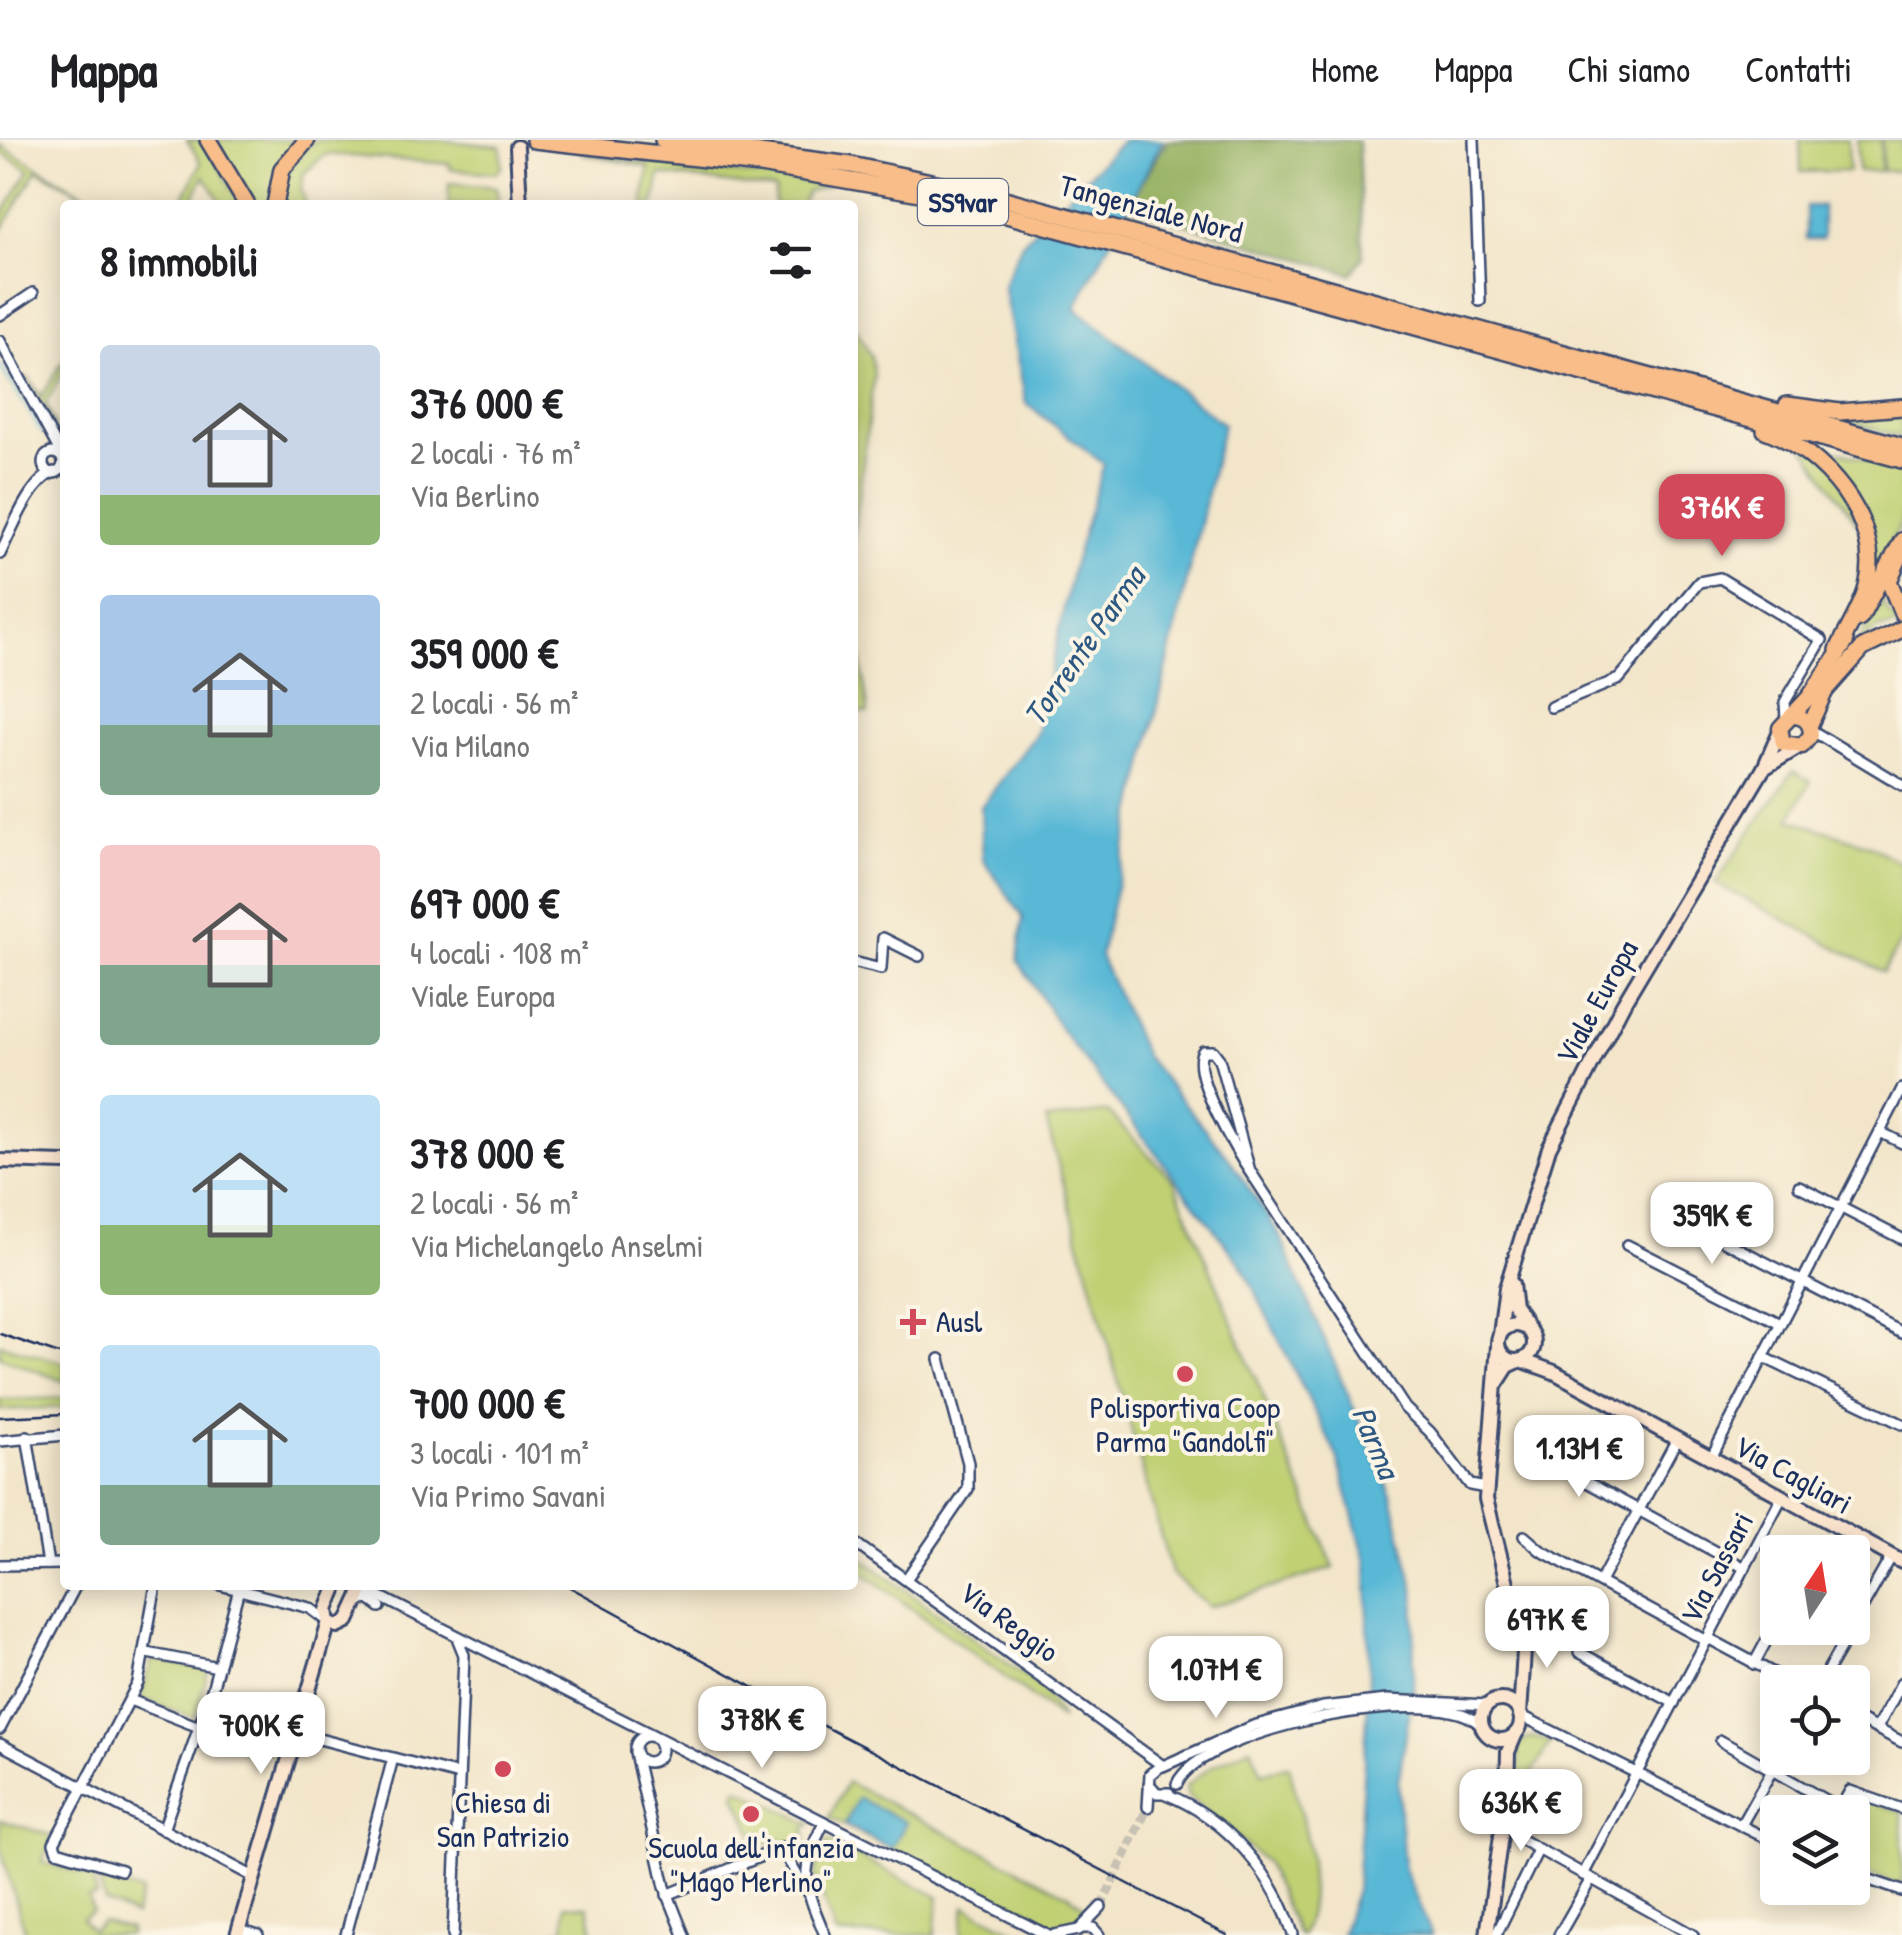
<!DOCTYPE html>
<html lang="it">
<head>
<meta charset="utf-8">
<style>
  body { margin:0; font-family:"Patrick Hand",sans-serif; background:#f6f6f6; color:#202124; height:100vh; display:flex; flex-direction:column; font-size:38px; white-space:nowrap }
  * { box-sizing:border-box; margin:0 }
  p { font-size:32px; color:#757577 }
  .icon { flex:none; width:55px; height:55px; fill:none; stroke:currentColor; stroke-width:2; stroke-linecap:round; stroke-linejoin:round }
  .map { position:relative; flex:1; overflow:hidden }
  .drawer { position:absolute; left:60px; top:60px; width:798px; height:1390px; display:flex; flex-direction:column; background:#fff; border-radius:10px; box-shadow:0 5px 25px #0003 }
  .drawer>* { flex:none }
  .needle { width:65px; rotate:12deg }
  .fabs { position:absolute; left:1760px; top:1395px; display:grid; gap:20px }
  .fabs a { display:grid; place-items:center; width:110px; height:110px; border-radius:10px; background:#fff; box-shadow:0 5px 25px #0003; font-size:50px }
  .price { position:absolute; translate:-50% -85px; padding:0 22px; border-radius:20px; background:#fff; color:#222; font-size:32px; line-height:65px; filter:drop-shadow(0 2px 5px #0008) }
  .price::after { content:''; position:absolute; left:50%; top:60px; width:30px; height:22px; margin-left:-15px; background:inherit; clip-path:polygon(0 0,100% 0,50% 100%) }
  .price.on { background:#d1495b; color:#fff }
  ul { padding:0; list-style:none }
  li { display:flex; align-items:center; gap:30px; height:250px; padding:0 40px }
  li span { display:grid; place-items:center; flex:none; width:280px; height:200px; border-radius:10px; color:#555 }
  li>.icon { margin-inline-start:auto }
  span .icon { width:120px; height:120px; fill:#fffc; stroke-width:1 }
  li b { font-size:42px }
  h2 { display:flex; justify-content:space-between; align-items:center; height:120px; padding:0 40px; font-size:42px }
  header { display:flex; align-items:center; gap:60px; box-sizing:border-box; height:140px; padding:0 50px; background:#fff; border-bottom:2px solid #e0e0e0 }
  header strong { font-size:48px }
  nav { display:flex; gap:55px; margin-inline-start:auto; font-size:35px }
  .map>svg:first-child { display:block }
  .green { fill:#c0d073; stroke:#6e8068; stroke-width:2.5 }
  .forest { fill:#98b265; stroke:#5a7062; stroke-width:2.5 }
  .water { fill:#58b8d6; stroke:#3a749a; stroke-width:2.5 }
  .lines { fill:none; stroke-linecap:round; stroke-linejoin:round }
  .stream { stroke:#58b8d6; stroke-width:2.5 }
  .street-tunnel { stroke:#c7c1b4; stroke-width:9; stroke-dasharray:9 4.5; stroke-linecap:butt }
  .street-casing { stroke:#3b4a6e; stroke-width:14 }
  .secondary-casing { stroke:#3b4a6e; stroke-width:18 }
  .primary-casing { stroke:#3b4a6e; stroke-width:19 }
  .highway-casing { stroke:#3b4a6e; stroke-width:20 }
  .street { stroke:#fff; stroke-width:9 }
  .secondary { stroke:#fce5cf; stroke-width:12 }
  .primary { stroke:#f8bd88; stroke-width:14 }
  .highway { stroke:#f8bd88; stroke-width:15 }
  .rail { stroke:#1b2f5e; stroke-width:2.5 }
  .poi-dot { fill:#d1495b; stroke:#fcf5e5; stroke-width:4 }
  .labels { text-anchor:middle; stroke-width:8; stroke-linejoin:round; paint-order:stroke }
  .shield { fill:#fcf5e5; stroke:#5e6a86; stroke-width:2.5 }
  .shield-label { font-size:28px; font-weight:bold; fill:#1b2f5e }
  .street-label { font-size:30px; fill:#1b2f5e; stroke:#fcf5e5 }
  .poi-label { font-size:30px; fill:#1b2f5e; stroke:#fcf5e5 }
  .water-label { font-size:32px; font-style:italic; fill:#2d5882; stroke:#fcf5e5 }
</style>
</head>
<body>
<header>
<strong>Mappa</strong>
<nav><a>Home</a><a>Mappa</a><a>Chi siamo</a><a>Contatti</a></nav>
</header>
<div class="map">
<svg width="1902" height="1795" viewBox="0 0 1902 1795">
  <rect width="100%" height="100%" fill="#fcf5e5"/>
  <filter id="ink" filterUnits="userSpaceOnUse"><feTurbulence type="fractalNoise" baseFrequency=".01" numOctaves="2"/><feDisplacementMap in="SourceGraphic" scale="20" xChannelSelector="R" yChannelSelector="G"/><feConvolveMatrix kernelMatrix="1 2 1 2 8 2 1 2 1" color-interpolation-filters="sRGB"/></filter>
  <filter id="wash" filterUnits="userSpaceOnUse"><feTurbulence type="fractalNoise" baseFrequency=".0048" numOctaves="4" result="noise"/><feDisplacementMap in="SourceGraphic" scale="40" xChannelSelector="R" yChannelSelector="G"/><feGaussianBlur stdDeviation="2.25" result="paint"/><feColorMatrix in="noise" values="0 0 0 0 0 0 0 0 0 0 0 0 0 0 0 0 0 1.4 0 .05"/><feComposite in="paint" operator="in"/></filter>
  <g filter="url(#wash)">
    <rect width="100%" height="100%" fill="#f2e5c9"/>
    <g class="green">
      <polygon points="187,0 203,0 242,65 223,65 204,36 190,65 180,65 201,23"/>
      <polygon points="214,0 299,0 282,18 270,65 252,65"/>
      <path d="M315,0h123l63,6 1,21 -6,6 -46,-4v-5l-124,-10 -22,19 -3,17 6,15h-28c2,-24 15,-51 36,-65z"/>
      <polygon points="1800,0 1848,0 1849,31 1801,32"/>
      <polygon points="1857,0 1881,0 1881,31 1858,31"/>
      <polygon points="1882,0 1902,0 1902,31 1883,31"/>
      <polygon points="0,5 104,65 37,30 0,93 0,79 29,30 0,12"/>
      <polygon points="582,14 829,45 807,52 801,65 774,65 775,49 660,35 654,65 643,65 649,27"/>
      <polygon points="449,43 496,47 499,65 448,65"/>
      <polygon points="853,184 871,216 874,234 853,403"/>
      <polygon points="65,217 65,228 46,264 60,294 26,236 42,256"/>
      <polygon points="1902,272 1902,297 1831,277"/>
      <polygon points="1799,300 1902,329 1902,381 1873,439 1871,402"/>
      <polygon points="1883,461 1889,474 1902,484 1877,489 1855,506"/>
      <polygon points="853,473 868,568 868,573 853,572"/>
      <polygon points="1793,631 1811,641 1790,679 1869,705 1902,724 1902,799 1883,832 1715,743"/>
      <polygon points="1108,972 1174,1041 1334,1428 1209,1467 1171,1433 1046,980"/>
      <polygon points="0,1204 65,1223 65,1242 0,1217"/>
      <polygon points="65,1258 65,1267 0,1270 0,1260"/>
      <polygon points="853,1412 1042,1548 1063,1580 853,1425"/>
      <polygon points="153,1519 209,1530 195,1578 140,1558"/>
      <polygon points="1532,1597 1551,1601 1517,1660 1519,1603"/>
      <path d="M1251,1607l11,26 27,-8c12,53 35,117 13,170h-4l-33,-73 -77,-66 -2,-10 24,-19z"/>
      <polygon points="847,1642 1071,1756 1090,1771 1068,1788 1048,1788 829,1678"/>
      <polygon points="738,1648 811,1684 805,1688 805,1702 793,1707 779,1699 732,1719 729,1711 755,1699 735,1653"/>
      <polygon points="1854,1655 1902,1672 1902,1746 1853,1729 1852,1672 1843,1672 1849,1656"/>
      <polygon points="0,1680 53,1696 42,1722 93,1737 96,1756 88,1758 93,1771 82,1779 92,1791 102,1782 130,1789 129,1795 26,1795 0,1707"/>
      <polygon points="827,1701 939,1757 935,1795 836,1795 814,1734"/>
      <polygon points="98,1739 142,1752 134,1776 105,1762"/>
      <polygon points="565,1765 588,1766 594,1795 557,1795 557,1790 564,1790"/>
      <polygon points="965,1766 1023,1795 961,1795"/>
    </g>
    <polygon class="forest" points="1167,0 1358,0 1363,117 1352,134 1127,67"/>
    <g class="water">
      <polygon points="1123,0 1163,0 1075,168 1223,284 1100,816 1145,916 1228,1017 1278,1092 1392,1357 1415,1452 1413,1552 1398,1643 1404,1729 1432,1795 1341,1795 1356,1750 1369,1546 1367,1425 1337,1316 1241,1124 1062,891 1018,820 1023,777 983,719 981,667 1037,593 1073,426 1104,324 1026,263 1003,145 1022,103"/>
      <rect x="1806" y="66" width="16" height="33"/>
      <polygon points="858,1658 906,1682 892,1709 845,1685"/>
    </g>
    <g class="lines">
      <polyline class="stream" points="0,225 43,294"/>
    </g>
  </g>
  <g filter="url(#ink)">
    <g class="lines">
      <polyline class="street-tunnel" points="1101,1767 1148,1667"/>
      <g class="street-casing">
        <g id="street">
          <polyline points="1474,0 1480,161"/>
          <polyline points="0,175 33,153"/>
          <polyline points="0,201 65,321"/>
          <circle cx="53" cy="323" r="10"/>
          <path d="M0,414c12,-24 29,-72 54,-82"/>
          <polyline points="1551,567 1619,539 1699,442 1720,438 1822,500 1785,562 1786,579"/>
          <polyline points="1811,590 1902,645"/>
          <polyline points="852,822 881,829 883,798 919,816"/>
          <polyline points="1880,992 1902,1003"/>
          <path d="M1254,1038c-15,-22 -66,-106 -51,-127h10l6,8 31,112 155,237 25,24 40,53 16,3"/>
          <polyline points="1799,1046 1902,1099"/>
          <polyline points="1720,1099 1902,1193"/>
          <polyline points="1627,1105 1780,1183"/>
          <polyline points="1763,1217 1902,1284"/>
          <polyline points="27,1296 48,1424"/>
          <polyline points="0,1301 65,1295"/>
          <polyline points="1539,1316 1745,1428"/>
          <polyline points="1711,1318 1902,949"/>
          <polyline points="1524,1396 1540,1410 1707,1501"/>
          <polyline points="852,1401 1163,1626 1253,1586 1323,1567 1387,1560 1488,1565"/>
          <polyline points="0,1425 65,1424"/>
          <polyline points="907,1438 968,1349 968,1323 940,1219"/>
          <polyline points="1600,1442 1677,1299"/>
          <polyline points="220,1445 310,1468 329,1482"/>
          <polyline points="361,1447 1047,1795"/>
          <polyline points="356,1461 369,1459 380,1467"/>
          <polyline points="1852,1486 1891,1417"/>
          <polyline points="1708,1498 1790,1542"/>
          <polyline points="1579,1512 1674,1563"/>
          <polyline points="147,1513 218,1527"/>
          <polyline points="1754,1524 1776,1483"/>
          <polyline points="1821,1542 1852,1488"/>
          <polyline points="130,1560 199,1587"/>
          <polyline points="1520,1575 1778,1704"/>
          <polyline points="1852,1576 1902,1602"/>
          <polyline points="1877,1588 1902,1542"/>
          <polyline points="0,1589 76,1445"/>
          <polyline points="296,1593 459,1635"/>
          <circle cx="648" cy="1609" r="13"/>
          <polyline points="1721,1601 1839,1668"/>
          <polyline points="0,1604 254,1737"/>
          <polyline points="635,1613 665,1747 684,1795"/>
          <polyline points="1149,1644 1157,1653 1169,1653"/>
          <path d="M1177,1644c24,-56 269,-105 305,-57"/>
          <path d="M1166,1654c60,24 108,79 127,140"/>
          <polyline points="1148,1667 1150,1634 1161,1626"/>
          <polyline points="1839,1670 1850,1651 1902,1669"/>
          <path d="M824,1683c-26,50 -20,62 1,112"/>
          <polyline points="1741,1685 1779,1618"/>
          <polyline points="163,1690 212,1550 240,1445"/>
          <polyline points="1520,1699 1693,1795"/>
          <polyline points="121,1730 57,1711 54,1703 138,1543 156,1445"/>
          <polyline points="1852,1734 1902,1751"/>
          <polyline points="1583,1735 1782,1357"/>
          <polyline points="667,1755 781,1708 806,1750"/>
          <polyline points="1081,1788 1093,1788 1099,1795"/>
          <polyline points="238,1789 258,1795"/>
          <polyline points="346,1795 393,1618"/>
          <polyline points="453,1795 464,1515 458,1500"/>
          <polyline points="1054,1795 1079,1790 1101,1767"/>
          <polyline points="1496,1795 1538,1710"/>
          <polyline points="1559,1795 1591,1739"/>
        </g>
      </g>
      <g class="secondary-casing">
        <g id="secondary">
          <polyline points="517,7 520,65"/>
          <polyline points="1764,628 1797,608"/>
          <polyline points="0,1021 65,1023"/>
          <polyline points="1512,1144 1515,1170 1529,1190"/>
          <circle cx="1516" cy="1203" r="18"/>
          <polyline points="1500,1195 1506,1148 1549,1008 1623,864 1764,628 1779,593"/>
          <polyline points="1498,1205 1486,1359 1524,1511 1520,1575"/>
          <polyline points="1497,1243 1508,1226 1521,1220 1554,1232 1902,1422"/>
          <polyline points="337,1445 327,1470 329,1482 338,1486 348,1481 361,1453 358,1445"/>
          <circle cx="1501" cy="1580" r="20"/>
          <polyline points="237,1795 329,1482"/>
          <polyline points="1487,1795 1507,1653 1508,1612 1516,1593"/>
        </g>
      </g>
      <g class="primary-casing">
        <g id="primary">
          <polyline points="1860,479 1902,400"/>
          <path d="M1791,576c13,-1 20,7 20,19l-9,11 -19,-3 -3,-15 29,-31 37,-55"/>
          <polyline points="1810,585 1829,543"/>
        </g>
      </g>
      <g class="highway-casing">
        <g id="highway">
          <polyline points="208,0 247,65"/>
          <polyline points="534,0 760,25 937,56 1902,320"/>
          <polyline points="663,0 851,25 983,53 1902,306"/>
          <polyline points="275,65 282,29 307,0"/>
          <polyline points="1787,265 1840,272 1902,267"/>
          <path d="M1765,290c59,22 119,90 102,157 -6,23 -20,42 -29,63"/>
          <polyline points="1902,411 1889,441 1902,473"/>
          <polyline points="1825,551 1863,508 1902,489"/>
        </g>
      </g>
      <use href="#street" class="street"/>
      <use href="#secondary" class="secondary"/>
      <use href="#primary" class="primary"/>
      <use href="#highway" class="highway"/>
      <g class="rail">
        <polyline points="0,1194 65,1216"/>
        <polyline points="0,1277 65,1274"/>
        <polyline points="566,1445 820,1584 1227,1795"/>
      </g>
    </g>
  </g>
  <g class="poi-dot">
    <path d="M908 1167h10v10h10v10h-10v10h-10v-10h-10v-10h10z"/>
    <circle cx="1185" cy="1234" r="10"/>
    <circle cx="503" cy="1629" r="10"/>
    <circle cx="751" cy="1674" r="10"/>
  </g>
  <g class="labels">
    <rect class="shield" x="918" y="39" width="90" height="46" rx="8"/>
    <g class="shield-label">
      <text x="963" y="72">SS9var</text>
    </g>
    <g class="street-label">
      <text transform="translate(1151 69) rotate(15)" y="10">Tangenziale Nord</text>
      <text transform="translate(1597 862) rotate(-61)" y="10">Viale Europa</text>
      <text transform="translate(1793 1335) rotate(29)" y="10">Via Cagliari</text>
      <text transform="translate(1717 1428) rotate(-62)" y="10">Via Sassari</text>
      <text transform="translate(1009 1482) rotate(36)" y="10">Via Reggio</text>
    </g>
    <g class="poi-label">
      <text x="936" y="1192" text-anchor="start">Ausl</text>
      <text x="1185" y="1278">Polisportiva Coop<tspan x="1185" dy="34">Parma "Gandolfi"</tspan></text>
      <text x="503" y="1673">Chiesa di<tspan x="503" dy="34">San Patrizio</tspan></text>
      <text x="751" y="1718">Scuola dell'infanzia<tspan x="751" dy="34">"Mago Merlino"</tspan></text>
    </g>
    <g class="water-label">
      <text transform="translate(1084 506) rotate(-55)" y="11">Torrente Parma</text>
      <text transform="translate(1376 1302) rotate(67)" y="11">Parma</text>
    </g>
  </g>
</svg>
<div class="fabs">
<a><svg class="needle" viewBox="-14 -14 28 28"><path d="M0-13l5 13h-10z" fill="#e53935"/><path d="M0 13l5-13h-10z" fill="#757577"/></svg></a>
<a><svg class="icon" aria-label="locate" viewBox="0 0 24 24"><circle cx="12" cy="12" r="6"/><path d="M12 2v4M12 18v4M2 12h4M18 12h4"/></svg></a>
<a><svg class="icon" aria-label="layers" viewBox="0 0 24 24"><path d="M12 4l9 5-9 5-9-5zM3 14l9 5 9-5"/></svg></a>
</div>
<b class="price on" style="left:1722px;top:419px">376K €</b>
<b class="price" style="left:1712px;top:1127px">359K €</b>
<b class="price" style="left:1579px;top:1360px">1.13M €</b>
<b class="price" style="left:1547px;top:1531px">697K €</b>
<b class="price" style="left:1216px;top:1581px">1.07M €</b>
<b class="price" style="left:762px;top:1631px">378K €</b>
<b class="price" style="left:261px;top:1637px">700K €</b>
<b class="price" style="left:1521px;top:1714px">636K €</b>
<section class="drawer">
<h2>8 immobili<svg class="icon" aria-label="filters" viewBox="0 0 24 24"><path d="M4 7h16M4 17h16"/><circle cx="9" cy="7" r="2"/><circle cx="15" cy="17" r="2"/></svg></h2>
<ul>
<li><span style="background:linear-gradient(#c9d6e8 75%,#8fb573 0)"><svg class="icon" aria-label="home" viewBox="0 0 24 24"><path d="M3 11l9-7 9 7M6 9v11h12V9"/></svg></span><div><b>376 000 €</b><p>2 locali · 76 m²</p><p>Via Berlino</p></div></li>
<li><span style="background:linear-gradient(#a9c7e8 65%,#7fa58c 0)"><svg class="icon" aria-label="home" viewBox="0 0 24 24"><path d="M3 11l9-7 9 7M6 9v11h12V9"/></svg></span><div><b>359 000 €</b><p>2 locali · 56 m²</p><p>Via Milano</p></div></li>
<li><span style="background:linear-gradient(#f6c9c9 60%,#7fa58c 0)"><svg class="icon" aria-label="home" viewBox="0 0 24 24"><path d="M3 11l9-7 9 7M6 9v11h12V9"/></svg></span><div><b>697 000 €</b><p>4 locali · 108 m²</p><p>Viale Europa</p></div></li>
<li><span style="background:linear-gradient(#bfe0f5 65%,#8fb573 0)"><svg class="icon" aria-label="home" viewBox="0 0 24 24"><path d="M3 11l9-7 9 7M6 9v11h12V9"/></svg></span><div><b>378 000 €</b><p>2 locali · 56 m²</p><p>Via Michelangelo Anselmi</p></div></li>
<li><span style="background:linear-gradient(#bfe0f5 70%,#7fa58c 0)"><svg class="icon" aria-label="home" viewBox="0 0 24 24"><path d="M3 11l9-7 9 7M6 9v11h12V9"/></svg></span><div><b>700 000 €</b><p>3 locali · 101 m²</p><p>Via Primo Savani</p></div></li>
</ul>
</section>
</div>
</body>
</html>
